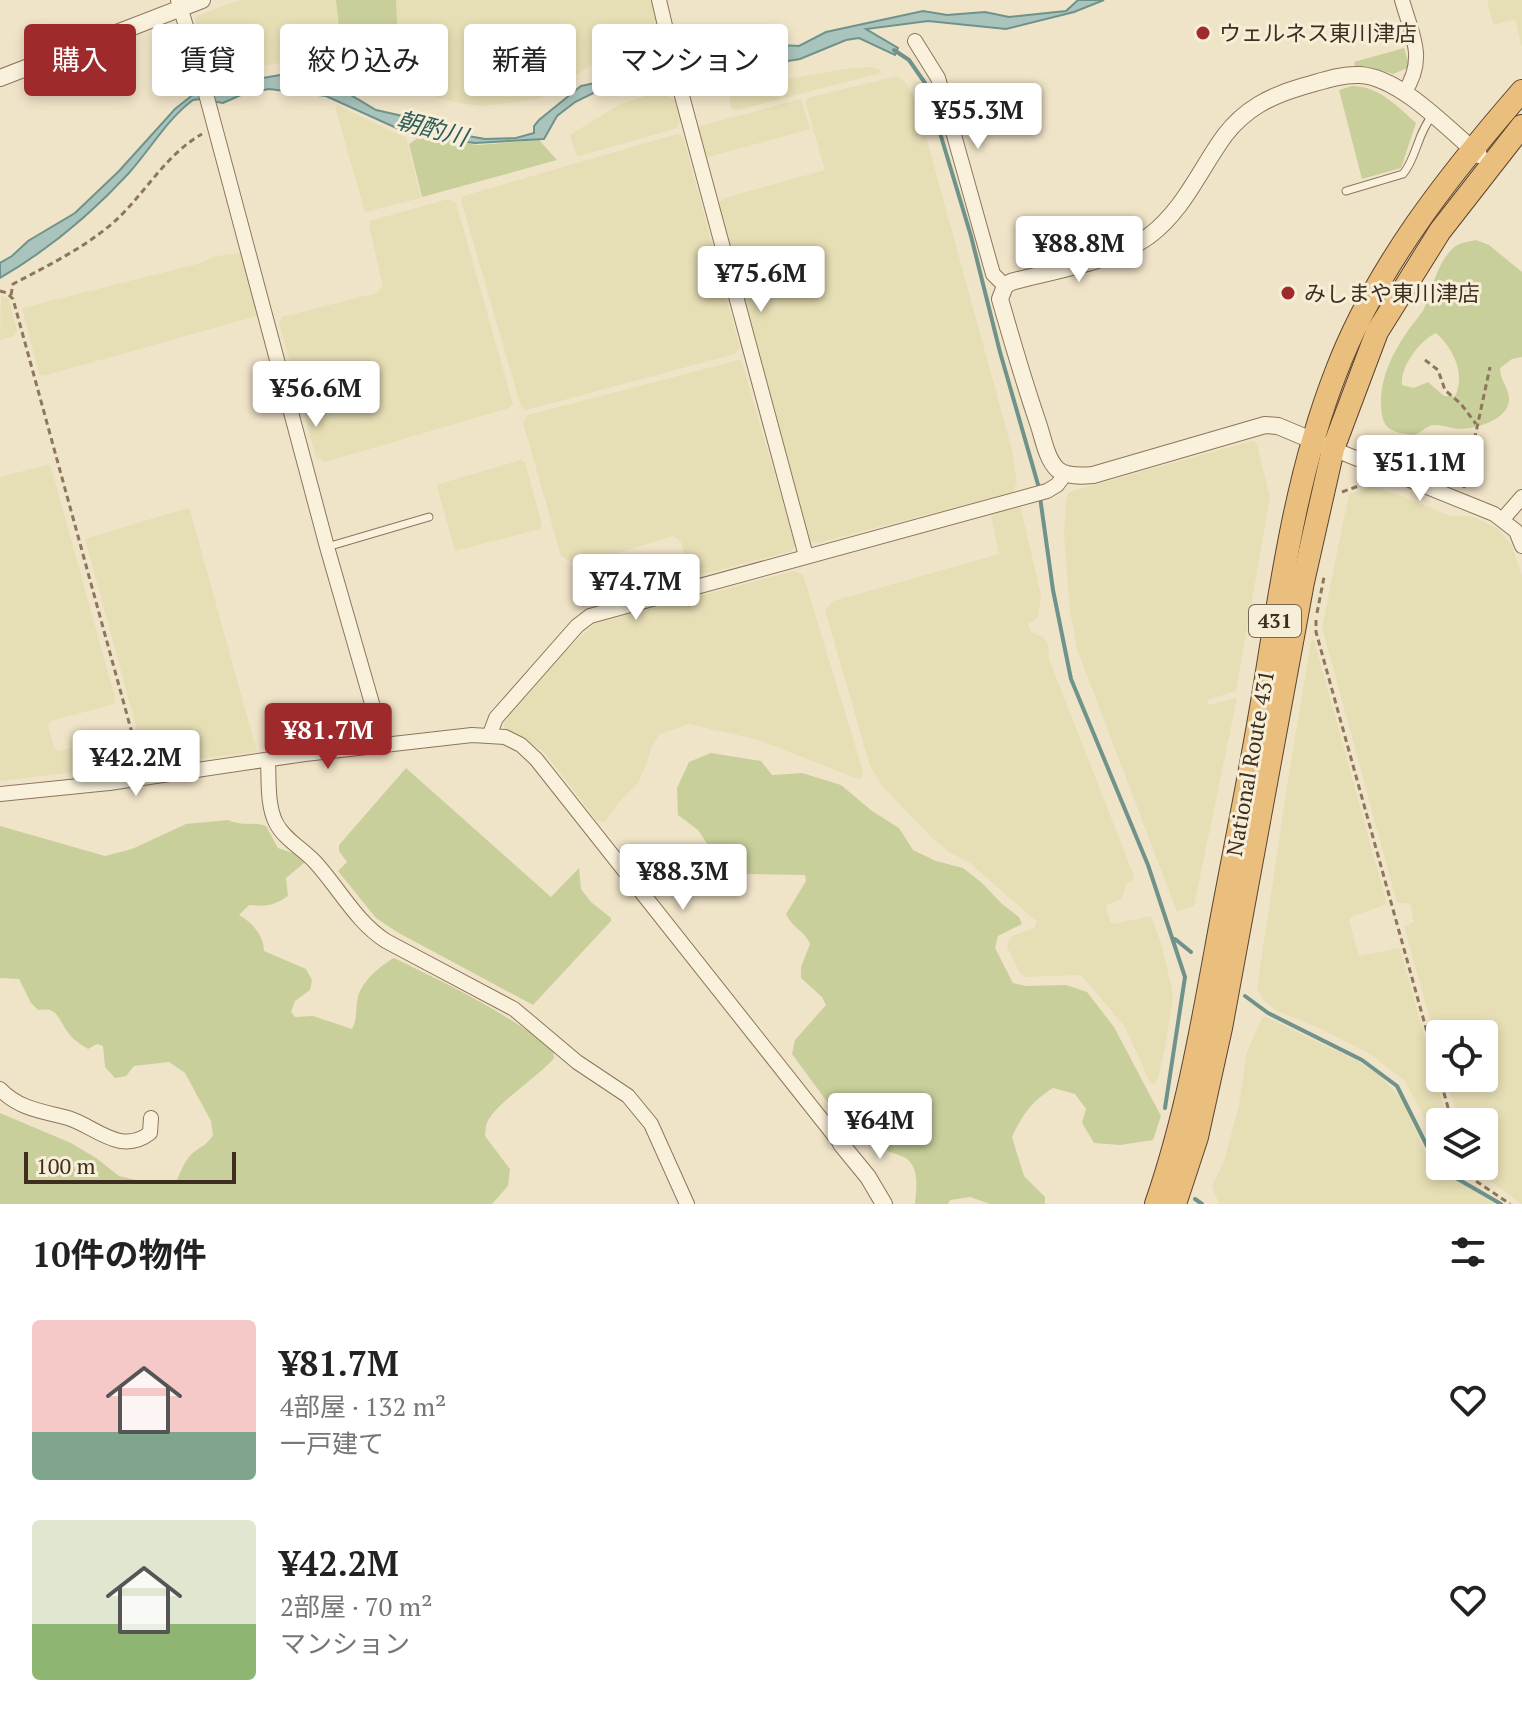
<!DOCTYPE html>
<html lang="ja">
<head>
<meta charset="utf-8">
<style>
  body { margin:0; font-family:"PT Serif","Noto Sans JP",serif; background:#f2f2f2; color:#222; height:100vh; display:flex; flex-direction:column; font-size:30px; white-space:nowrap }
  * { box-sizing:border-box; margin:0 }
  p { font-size:26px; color:#767676 }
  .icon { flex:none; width:44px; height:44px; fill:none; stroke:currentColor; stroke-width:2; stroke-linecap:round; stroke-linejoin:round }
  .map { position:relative; height:1204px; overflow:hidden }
  .drawer { display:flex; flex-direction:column; background:#fff; flex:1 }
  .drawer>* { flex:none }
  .banner { position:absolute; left:24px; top:24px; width:800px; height:72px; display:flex; gap:16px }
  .buttons { position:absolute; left:1426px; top:1020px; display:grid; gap:16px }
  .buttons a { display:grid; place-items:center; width:72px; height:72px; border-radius:8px; background:#fff; box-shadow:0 4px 12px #0003; font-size:40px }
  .scale { position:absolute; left:24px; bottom:20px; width:212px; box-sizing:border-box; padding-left:8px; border:4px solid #3d2e20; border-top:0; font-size:22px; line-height:28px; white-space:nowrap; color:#3d2e20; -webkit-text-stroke:6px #f7eed8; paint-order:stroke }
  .price { position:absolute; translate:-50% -68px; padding:0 18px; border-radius:8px; background:#fff; color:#222; font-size:26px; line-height:52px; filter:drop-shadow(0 2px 4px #0008) }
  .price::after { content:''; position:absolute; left:50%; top:48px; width:24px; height:18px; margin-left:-12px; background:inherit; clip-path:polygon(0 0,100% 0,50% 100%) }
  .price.current { background:#9e2a2b; color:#fff }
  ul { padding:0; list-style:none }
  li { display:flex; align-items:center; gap:24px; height:200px; padding:0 32px }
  li span { display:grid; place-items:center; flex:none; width:224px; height:160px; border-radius:8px; color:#555 }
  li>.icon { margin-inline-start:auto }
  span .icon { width:96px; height:96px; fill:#fffc; stroke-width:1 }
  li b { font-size:34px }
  h2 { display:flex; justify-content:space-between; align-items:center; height:96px; padding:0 32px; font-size:34px }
  .tag { padding:0 28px; border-radius:8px; background:#fff; box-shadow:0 4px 12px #0003; font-size:28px; line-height:72px }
  .tag.current { background:#9e2a2b; color:#fff }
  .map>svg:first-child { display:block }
  .farmland { fill:#e6deb5 }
  .green { fill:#c9cf9b; fill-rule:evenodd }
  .water { fill:#a9c4bc; stroke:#6f938a; stroke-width:2 }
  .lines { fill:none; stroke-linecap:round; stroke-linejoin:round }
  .stream { stroke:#6f938a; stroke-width:4 }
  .service-casing { stroke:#8d765c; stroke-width:9 }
  .minor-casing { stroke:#8d765c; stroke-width:16 }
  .tertiary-casing { stroke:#8d765c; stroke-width:18 }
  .trunk-casing { stroke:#5b4430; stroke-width:24 }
  .path { stroke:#8d765c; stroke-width:3; stroke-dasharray:6 4; stroke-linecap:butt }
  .service { stroke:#faf1dc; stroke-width:7 }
  .minor { stroke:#faf1dc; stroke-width:14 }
  .tertiary { stroke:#faf1dc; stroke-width:16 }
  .trunk { stroke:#eabe7c; stroke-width:22 }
  .poi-dot { fill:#9e2a2b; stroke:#f7eed8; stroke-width:3 }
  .labels { text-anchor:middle; stroke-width:6; stroke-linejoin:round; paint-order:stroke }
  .shield { fill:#f7eed8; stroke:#756857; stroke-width:2 }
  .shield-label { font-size:20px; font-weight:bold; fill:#3d2e20 }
  .poi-label { font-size:22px; fill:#3d2e20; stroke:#f7eed8; text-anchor:start }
  .street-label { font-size:22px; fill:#3d2e20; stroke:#f7eed8 }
  .water-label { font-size:24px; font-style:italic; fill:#2f5d5a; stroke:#f7eed8 }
</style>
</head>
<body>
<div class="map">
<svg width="1522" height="1204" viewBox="0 0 1522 1204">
  <rect width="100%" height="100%" fill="#f0e4c8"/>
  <g class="farmland">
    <polygon points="240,0 336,0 339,46 332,56 323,59 310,58 300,54 280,63 249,68 207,65 203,61 194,30 196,16"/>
    <polygon points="396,0 652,0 661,32 658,36 594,63 546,96 535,100 482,106 458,103 417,92 400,82"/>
    <polygon points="1487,0 1522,0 1522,47 1515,20 1493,25"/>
    <polygon points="870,67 881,70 881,73 738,110 732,109 729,96 734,88 844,69"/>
    <polygon points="897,76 906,83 917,104 1012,450 1017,481 1013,492 817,543 809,541 716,206 724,198 825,170 806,104 807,98"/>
    <polygon points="654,93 665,94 676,101 681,118 677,128 579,156 576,154 570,135 620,104"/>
    <polygon points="801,99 810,129 708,157 703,155 698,129 700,126"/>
    <polygon points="339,106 406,138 421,198 365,212 335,107"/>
    <polygon points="677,134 683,136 740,348 735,354 526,410 521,407 461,200 463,196"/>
    <polygon points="448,199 456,203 513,404 509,408 325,462 316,457 279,323 282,317 376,293 383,286 369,226 370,221"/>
    <polygon points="240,253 245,256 259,312 257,316 43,376 39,374 22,308 197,264 217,256"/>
    <polygon points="1,295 9,299 17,331 14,336 0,340"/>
    <polygon points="739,360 742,362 795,545 792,551 696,576 690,573 681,542 674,536 577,565 561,556 523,422 528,415"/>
    <polygon points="1252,441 1257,444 1270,497 1236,691 1207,700 1209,705 1237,698 1194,906 1177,912 1077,649 1070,611 1064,535 1066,501 1069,492"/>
    <polygon points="521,460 525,462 542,525 540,529 455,551 437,487 439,484"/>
    <polygon points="47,465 51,467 115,698 114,704 51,721 48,725 54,748 58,751 124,735 132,760 126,766 0,781 0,477"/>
    <polygon points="1375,486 1451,516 1471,516 1497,528 1511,544 1522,576 1522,1204 1489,1180 1476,1175 1472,1169 1471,1166 1484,1166 1484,1122 1459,1122 1446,1078 1484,1078 1484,1034 1440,1034 1440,1055 1404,926 1414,922 1410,903 1397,903 1322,627 1349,494"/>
    <polygon points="1020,505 1041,595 1038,618 1028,624 1031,632 1043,637 1048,645 1049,659 1134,876 1133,881 1127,883 1122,899 1106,905 1110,921 1113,924 1151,916 1161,943 1171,985 1173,996 1166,1043 1158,1078 1154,1084 1150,1083 1125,1027 1081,975 1026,977 1020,973 1007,947 1008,941 1012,936 1034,928 1037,922 970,863 949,852 931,837 884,788 870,766 825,610 833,601 999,554 991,515 992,511"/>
    <polygon points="187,508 190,510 257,752 153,764 145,759 85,539"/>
    <polygon points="795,571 803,575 863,771 860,780 759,740 689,724 660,734 651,748 647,763 638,783 618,803 605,822 597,821 543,751 504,728 504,720 560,656 596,623"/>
    <polygon points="1314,640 1387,904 1351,917 1349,920 1359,956 1400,948 1448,1122 1440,1122 1440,1156 1424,1116 1404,1080 1370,1054 1319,1028 1277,1011 1263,1000 1257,989 1286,793 1311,641"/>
    <polygon points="1266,1017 1357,1061 1380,1076 1403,1101 1423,1148 1439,1170 1495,1204 1219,1204 1212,1186 1224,1161 1239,1105 1247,1052 1262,1018"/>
  </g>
  <g class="green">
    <polygon points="336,0 396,0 400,85 409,95 389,90 365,76 324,62 336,55 340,39"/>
    <polygon points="1404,48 1410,67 1393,74 1371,67 1355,66 1354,62"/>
    <path d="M1352,86c27,0 45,20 64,37l-15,45 -39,11 -23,-89z"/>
    <polygon points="421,136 478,145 539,140 557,160 422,197 409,144"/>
    <path d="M1476,240l13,5 33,27v85l-10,2 -12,9c0,12 8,19 9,29 2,22 -32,32 -48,32 -8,0 -17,-4 -25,-4 -8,-1 -14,7 -22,10 -25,-3 -33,-6 -33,-33 0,-27 13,-51 28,-73 5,-7 11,-13 15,-20 8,-19 13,-46 29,-61 7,-6 15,-6 23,-8zM1436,333c17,15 30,41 19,63h-11l-16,-14 -14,6 -12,-3c-2,-18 18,-45 34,-52z"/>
    <path d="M711,753l50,8 11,14 30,-2 39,12 31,26 27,17 14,22 23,11 27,7 19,15 20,21 17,13 3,7 -24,12 -3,12 18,35 13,3 40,-1 21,7 27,35 47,89 -8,24 -33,5 -26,-2 -12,-20 4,-14 -11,-15 -22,-6c-21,13 -31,27 -41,49l12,39 21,21v7h-55l-20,-7 -20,3 -2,4h-33c1,-15 5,-34 -8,-45 -7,-5 -18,-6 -25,-11l-2,-14 -23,-29 -18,2 -11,-4 -36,-49 3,-14 31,-35 -4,-8 -21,-19v-11l9,-23c-5,-13 -19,-17 -24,-30l20,-33 -1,-6 -61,-1 -26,-14 -20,-30 -20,-15 -1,-27 12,-26z"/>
    <polygon points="406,768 551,897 579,868 581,889 591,902 611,918 611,921 533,1005 397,932 376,918 338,871 347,862 339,851 339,845"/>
    <path d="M228,820c16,7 24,1 38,6l12,22 24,8 2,7 -18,15 2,18c-13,9 -22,11 -39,9l-10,10c13,7 25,21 25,36l42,18 6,11 -2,10 -15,11 -4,11 4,5 18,-1 39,13c6,-11 3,-20 6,-32 4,-16 22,-31 36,-39 55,27 111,53 159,92l1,8c-15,19 -60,46 -67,65 -2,4 -1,9 -2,13l25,33 -2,17 -16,18h-492v-91l71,30 25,15 23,18 30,7 28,-3c4,-9 8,-21 17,-28 8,-6 14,-8 19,-17l-2,-14 -26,-48 -16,-11 -35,4 -8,10 -11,2 -10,-11 -2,-21 -6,-2 -9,5c-8,-5 -16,-10 -21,-18 -10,-14 -9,-24 -29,-21l-7,-7 -12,-24 -19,-1v-152l105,30 27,-7 54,-25z"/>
  </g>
  <path class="water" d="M1078,0h26l-30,12 -68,17 -78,-8 -62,8 32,19 -3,7 -36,-17 -13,2 -46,19 -30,5 -14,7 -52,-1 -22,3 -20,-9 -12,1 -75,37 -18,14 -13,23 -69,4 -61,-7 -88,-40 -57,-7 -26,5 -20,9 -23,-4 -7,1c-26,19 -43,50 -65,74 -37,40 -80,76 -128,104v-15l12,-7 16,-15 47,-28 44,-42 56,-62 20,-16 15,-6 70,-12 38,-4 2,9 6,4 12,-7 16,8v3l-12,-2 -1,3 35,21 58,13 23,11 28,5 31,-1 18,-5v-7l5,-6 42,-34 14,-3 55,-24 18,-5 76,8 36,-17 19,1 27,-14 97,-21 24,4 38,-3 24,5 57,-6z"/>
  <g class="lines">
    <g class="stream">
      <polyline points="894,50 909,60 925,83 971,236 1000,352 1039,488"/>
      <polyline points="1040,497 1053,590 1071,679 1148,865 1185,977 1165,1108"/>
      <polyline points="1175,939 1191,952"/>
      <polyline points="1245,996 1268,1013 1362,1060 1397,1086 1430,1152 1440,1166"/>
      <polyline points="1440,1166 1456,1178 1501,1204"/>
      <polyline points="1195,1199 1202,1204"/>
    </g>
    <g class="service-casing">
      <g id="service">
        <path d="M1346,191l57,-17c14,-17 14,-40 29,-58"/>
        <polyline points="327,547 429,517"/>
      </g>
    </g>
    <g class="minor-casing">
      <g id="minor">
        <polyline points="178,0 202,79 327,547 384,745"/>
        <polyline points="659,0 678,81 806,556"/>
        <path d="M1402,0c10,36 25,58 2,93"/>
        <polyline points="915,41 938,78 993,274 1005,286"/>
        <polyline points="1333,449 1494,514 1516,531 1522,546"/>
        <polyline points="1503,519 1522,497"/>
        <polyline points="490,734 496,718 577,626 590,616 1047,491 1057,485 1066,473"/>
        <path d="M268,761c1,19 -1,44 8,62 8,16 27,26 39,39 24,26 41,60 71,79l128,68 63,53 51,34 23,28 36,80"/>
        <polyline points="0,794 109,783 305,754 472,735 505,737 521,745 536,759 841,1144"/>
        <path d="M0,1089c19,20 42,22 68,29 27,8 52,38 82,15l1,-15"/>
      </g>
    </g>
    <g class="tertiary-casing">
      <g id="tertiary">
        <polyline points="0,78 202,0"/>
        <path d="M1321,444l-43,-18 -13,-1 -172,50c-11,1 -27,2 -36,-6 -11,-11 -14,-32 -19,-46 -14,-41 -26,-82 -38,-124l5,-13 6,-4c43,-12 102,-20 138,-46 35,-26 51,-67 76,-101 20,-26 45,-39 76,-48 19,-5 39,-13 59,-12 40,2 89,55 119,80"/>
        <polyline points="841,1144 868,1177 884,1204"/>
      </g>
    </g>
    <g class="trunk-casing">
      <g id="trunk">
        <path d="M1156,1204c31,-89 47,-184 64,-277 15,-81 32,-162 45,-243 17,-105 32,-212 71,-312 40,-105 113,-197 186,-281"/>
        <polyline points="1175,1204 1197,1137 1221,1028 1303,582 1333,449 1377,332 1440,231 1522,126"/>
      </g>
    </g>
    <g class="path">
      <polyline points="0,291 7,293 13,299 141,766"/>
      <path d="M11,295l2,-11c36,-19 71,-36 101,-62 31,-28 51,-67 88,-88"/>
      <polyline points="1425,360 1438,370 1445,390 1461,404 1476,424"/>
      <polyline points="1464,488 1490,367"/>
      <polyline points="1342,492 1372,481"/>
      <polyline points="1317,613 1324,577"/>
      <polyline points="1316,620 1316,632 1452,1122"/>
      <polyline points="1464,1166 1470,1177 1510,1204"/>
    </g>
    <use href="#service" class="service"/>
    <use href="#minor" class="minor"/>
    <use href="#tertiary" class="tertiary"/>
    <use href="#trunk" class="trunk"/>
  </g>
  <g class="poi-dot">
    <circle cx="1203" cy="33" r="8"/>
    <circle cx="1288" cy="293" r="8"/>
  </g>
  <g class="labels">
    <rect class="shield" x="1249" y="605" width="52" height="32" rx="6"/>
    <g class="shield-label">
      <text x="1275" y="628">431</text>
    </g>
    <g class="poi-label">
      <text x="1219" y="41">ウェルネス東川津店</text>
      <text x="1304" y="301">みしまや東川津店</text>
    </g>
    <g class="street-label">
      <text transform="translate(1250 763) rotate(-80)" y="8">National Route 431</text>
    </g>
    <g class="water-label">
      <text transform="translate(432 129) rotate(15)" y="8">朝酌川</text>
    </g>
  </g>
</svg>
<div class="buttons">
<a><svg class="icon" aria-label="locate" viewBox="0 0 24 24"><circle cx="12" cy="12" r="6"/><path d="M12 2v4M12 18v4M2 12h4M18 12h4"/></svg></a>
<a><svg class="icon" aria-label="layers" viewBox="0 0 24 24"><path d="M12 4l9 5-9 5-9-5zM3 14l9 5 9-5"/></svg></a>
</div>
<div class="scale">100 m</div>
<b class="price" style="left:978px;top:151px">¥55.3M</b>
<b class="price" style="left:1079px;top:284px">¥88.8M</b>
<b class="price" style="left:761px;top:314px">¥75.6M</b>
<b class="price" style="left:316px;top:429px">¥56.6M</b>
<b class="price" style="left:1420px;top:503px">¥51.1M</b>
<b class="price" style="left:636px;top:622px">¥74.7M</b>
<b class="price current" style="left:328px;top:771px">¥81.7M</b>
<b class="price" style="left:136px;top:798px">¥42.2M</b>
<b class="price" style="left:683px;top:912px">¥88.3M</b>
<b class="price" style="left:880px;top:1161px">¥64M</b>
<div class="banner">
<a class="tag current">購入</a>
<a class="tag">賃貸</a>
<a class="tag">絞り込み</a>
<a class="tag">新着</a>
<a class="tag">マンション</a>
</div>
</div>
<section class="drawer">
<h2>10件の物件<svg class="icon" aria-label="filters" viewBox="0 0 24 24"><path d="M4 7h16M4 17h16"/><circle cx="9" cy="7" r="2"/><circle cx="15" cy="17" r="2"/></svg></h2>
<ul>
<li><span style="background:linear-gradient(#f6c9c9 70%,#7fa58c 0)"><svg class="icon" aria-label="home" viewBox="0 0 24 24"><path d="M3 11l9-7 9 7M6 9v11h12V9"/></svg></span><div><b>¥81.7M</b><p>4部屋 · 132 m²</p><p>一戸建て</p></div><svg class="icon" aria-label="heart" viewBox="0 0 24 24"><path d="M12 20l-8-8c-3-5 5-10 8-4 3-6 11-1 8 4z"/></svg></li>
<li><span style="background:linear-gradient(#dfe7d0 65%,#8fb573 0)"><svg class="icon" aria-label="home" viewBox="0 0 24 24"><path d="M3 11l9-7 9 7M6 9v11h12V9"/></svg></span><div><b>¥42.2M</b><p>2部屋 · 70 m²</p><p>マンション</p></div><svg class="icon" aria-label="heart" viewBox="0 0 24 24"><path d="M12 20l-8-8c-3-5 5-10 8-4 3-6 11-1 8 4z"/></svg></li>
</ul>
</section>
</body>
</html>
